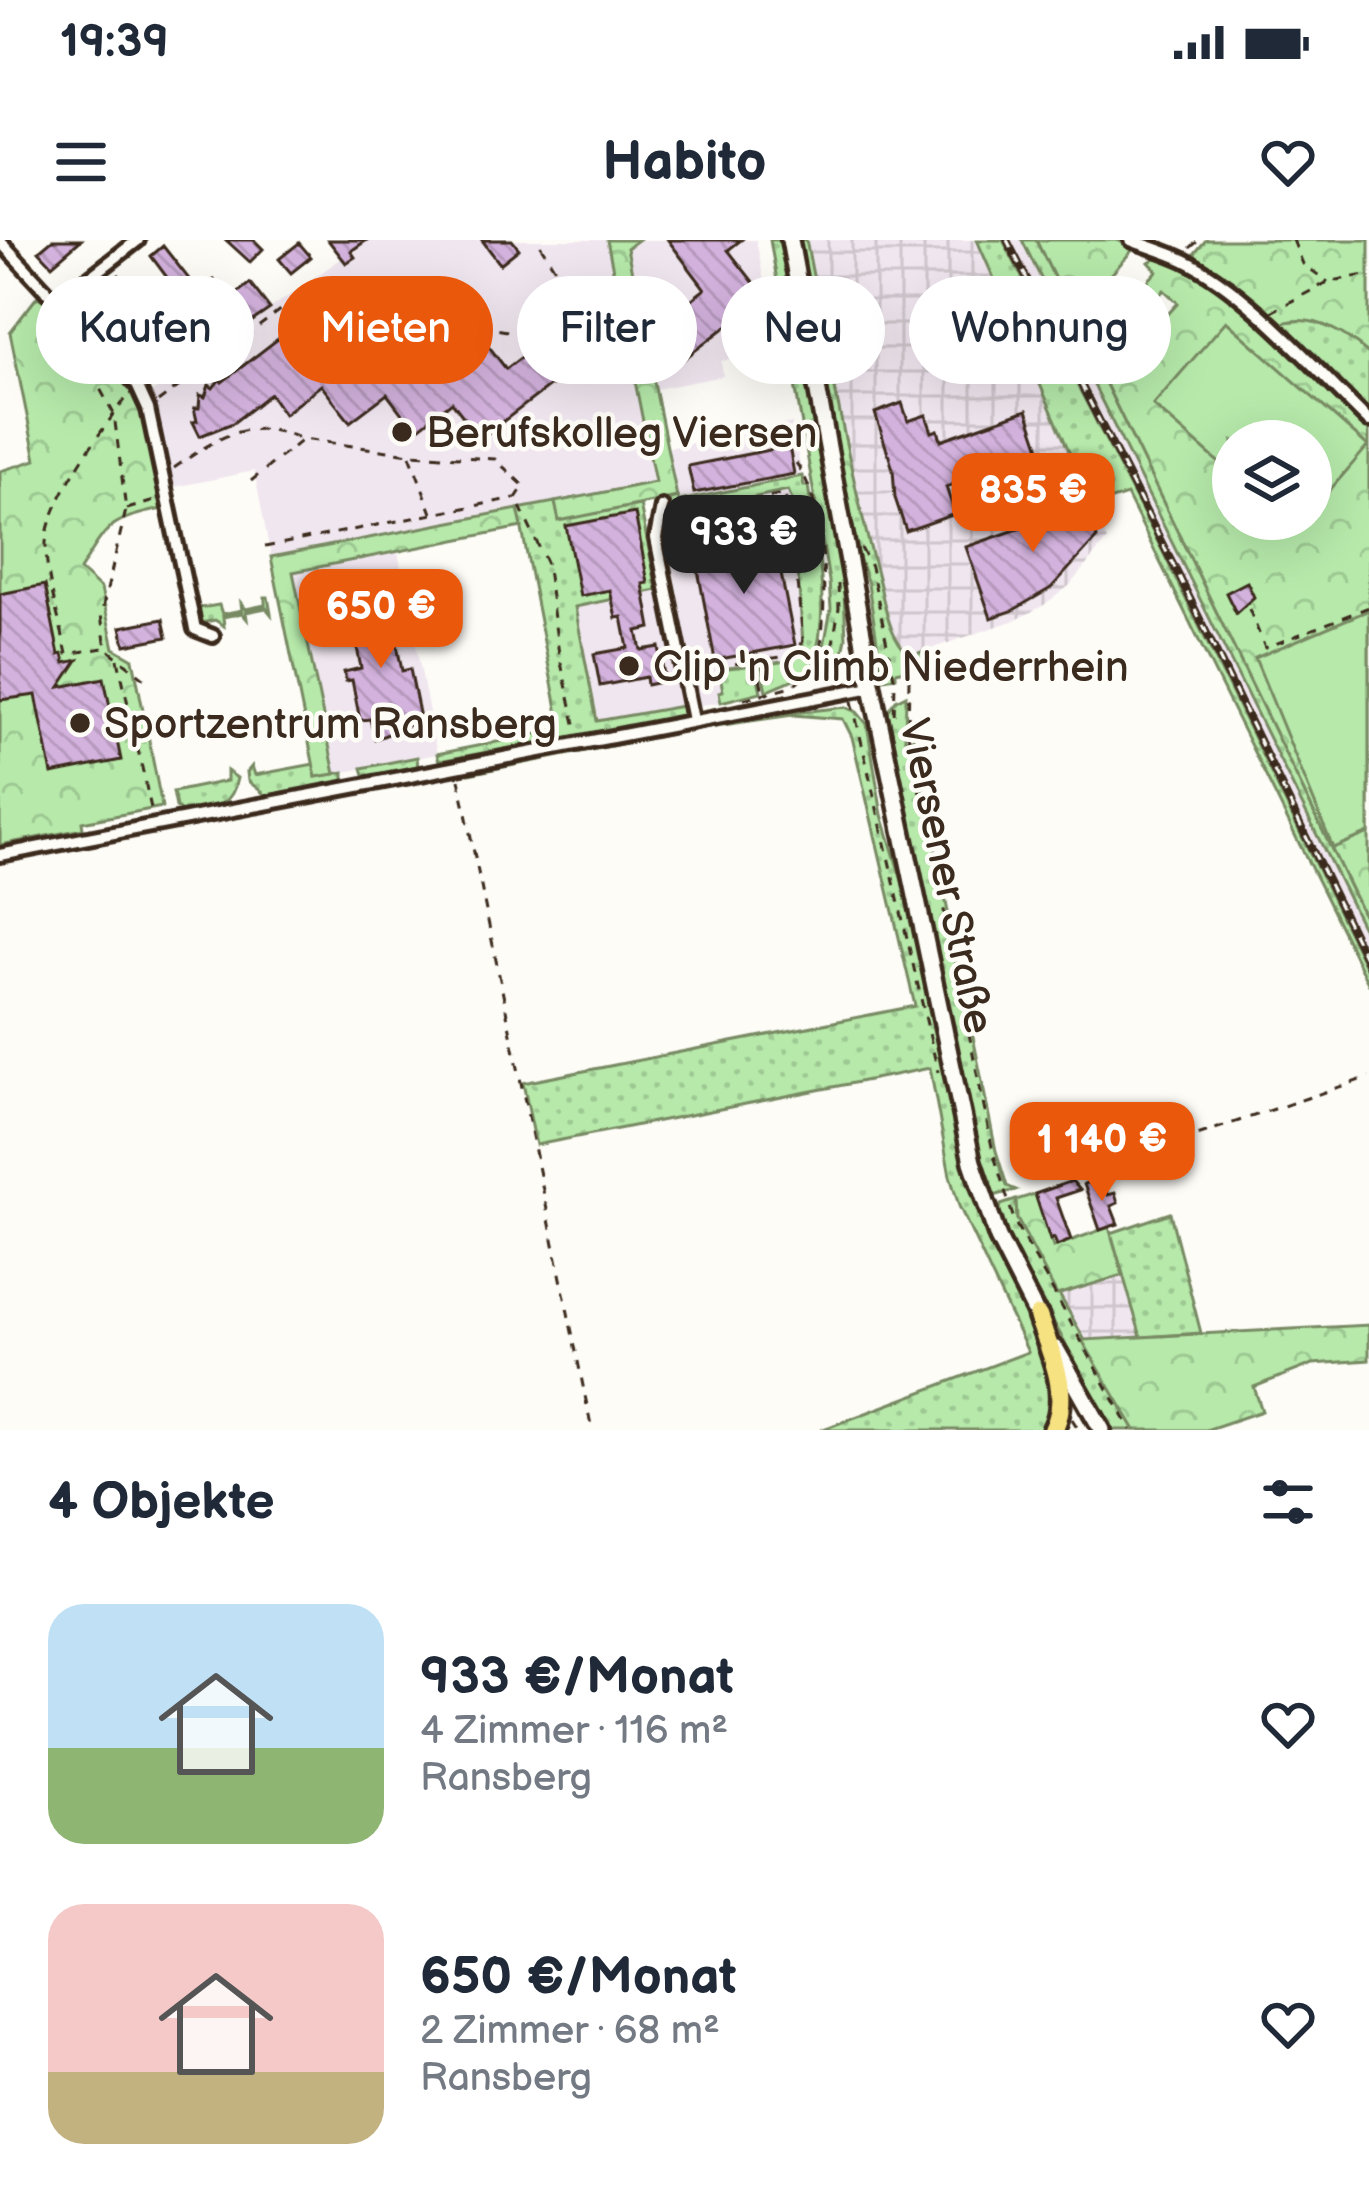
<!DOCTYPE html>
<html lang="de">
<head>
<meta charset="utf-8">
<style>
  body { margin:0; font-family:"Balsamiq Sans",sans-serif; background:#f2f2f3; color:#1f2937; height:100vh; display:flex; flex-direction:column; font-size:45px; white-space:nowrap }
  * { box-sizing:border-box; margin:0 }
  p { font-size:39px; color:#747a83 }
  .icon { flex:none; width:66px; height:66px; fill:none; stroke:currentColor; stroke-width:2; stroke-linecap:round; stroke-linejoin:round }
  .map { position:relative; height:1190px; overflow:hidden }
  .drawer { display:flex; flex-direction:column; background:#fff; flex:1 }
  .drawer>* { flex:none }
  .top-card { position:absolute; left:36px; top:36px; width:1299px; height:108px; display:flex; gap:24px }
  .tools { position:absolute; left:1212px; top:180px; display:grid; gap:24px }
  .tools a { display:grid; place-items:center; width:120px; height:120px; border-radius:50%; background:#fff; box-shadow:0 12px 48px #0002; font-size:60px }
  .price { position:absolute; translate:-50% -102px; padding:0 27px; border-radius:24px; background:#ea580c; color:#fff; font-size:39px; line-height:78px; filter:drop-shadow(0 3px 6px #0008) }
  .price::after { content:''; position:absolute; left:50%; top:72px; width:36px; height:27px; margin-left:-18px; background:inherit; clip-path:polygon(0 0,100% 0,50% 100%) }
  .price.current { background:#222; color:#fff }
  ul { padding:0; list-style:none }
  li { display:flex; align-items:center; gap:36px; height:300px; padding:0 48px }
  li span { display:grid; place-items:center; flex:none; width:336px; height:240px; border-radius:36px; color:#555 }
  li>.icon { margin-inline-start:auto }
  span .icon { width:144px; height:144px; fill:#fffc; stroke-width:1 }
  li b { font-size:51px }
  h2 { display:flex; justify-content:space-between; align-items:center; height:144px; padding:0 48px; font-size:51px }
  .chip { padding:0 42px; border-radius:54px; background:#fff; box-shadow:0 12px 48px #0002; font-size:42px; line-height:108px }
  .chip.current { background:#ea580c; color:#fff }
  .status { display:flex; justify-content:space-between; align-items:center; height:84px; padding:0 60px; background:#fff; direction:ltr }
  .status svg { height:33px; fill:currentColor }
  header { display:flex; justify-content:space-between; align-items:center; height:156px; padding:0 48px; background:#fff; font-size:54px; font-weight:700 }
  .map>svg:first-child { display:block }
  .built { fill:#f0e6ef }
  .industrial { fill:url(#industrial-grid) }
  .grass { fill:url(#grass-dots); stroke:#788a64; stroke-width:3 }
  .forest { fill:url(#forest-crowns); stroke:#788a64; stroke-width:3; fill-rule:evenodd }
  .pitch { fill:#b6e9aa; stroke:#788a64; stroke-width:3 }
  .water { fill:url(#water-rules); stroke:#6d9599; stroke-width:3 }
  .building { fill:url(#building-back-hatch); stroke:#3b2a1e; stroke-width:3 }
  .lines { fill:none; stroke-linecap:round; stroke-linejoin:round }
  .street-casing { stroke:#3b2a1e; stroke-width:20 }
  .secondary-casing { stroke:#3b2a1e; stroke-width:24 }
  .highway-casing { stroke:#3b2a1e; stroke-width:27 }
  .path { stroke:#3b2a1e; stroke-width:3; stroke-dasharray:9 9; stroke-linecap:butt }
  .street { stroke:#fdfcf7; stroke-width:10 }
  .secondary { stroke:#fdfcf7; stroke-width:15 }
  .highway { stroke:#f6e281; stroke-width:18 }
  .rail-casing { stroke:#3b2a1e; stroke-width:8 }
  .rail { stroke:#fdfcf7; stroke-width:3; stroke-dasharray:9; stroke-linecap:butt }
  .poi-dot { fill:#3b2a1e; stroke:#fdfcf7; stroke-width:4.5 }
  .labels { text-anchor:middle; stroke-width:9; stroke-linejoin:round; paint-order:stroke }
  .poi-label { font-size:42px; fill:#3b2a1e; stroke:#fdfcf7; text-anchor:start }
  .street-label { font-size:42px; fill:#3b2a1e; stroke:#fdfcf7 }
</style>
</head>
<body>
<div class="status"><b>19:39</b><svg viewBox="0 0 49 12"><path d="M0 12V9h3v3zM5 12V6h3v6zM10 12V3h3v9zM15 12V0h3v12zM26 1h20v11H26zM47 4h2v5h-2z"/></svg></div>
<header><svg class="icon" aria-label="menu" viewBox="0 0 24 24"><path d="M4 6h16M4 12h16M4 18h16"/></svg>Habito<svg class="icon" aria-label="heart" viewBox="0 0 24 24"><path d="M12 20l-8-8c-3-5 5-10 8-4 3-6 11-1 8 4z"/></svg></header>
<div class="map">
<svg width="1369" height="1190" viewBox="0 0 1369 1190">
  <defs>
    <pattern id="industrial-grid" width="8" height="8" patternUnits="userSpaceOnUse" patternTransform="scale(3)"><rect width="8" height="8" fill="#f0e6ef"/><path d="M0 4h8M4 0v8" fill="none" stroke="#cfc5cc"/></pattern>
    <pattern id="grass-dots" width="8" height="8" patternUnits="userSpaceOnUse" patternTransform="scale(3)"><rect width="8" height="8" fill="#b6e9aa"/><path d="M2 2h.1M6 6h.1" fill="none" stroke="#9dc892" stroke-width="1.8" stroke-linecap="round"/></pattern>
    <pattern id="forest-crowns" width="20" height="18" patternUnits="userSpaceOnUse" patternTransform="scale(3)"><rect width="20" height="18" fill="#b6e9aa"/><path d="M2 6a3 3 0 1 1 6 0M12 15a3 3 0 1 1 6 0" fill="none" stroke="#9dc892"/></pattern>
    <pattern id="water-rules" width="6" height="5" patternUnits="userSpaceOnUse" patternTransform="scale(3)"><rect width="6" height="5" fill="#8eddeb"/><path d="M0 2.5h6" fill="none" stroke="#7bbec9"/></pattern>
    <pattern id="building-back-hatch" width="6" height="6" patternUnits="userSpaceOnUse" patternTransform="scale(3)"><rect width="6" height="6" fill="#d3b2dd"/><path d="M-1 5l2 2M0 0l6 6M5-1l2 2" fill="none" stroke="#b699bd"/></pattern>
  </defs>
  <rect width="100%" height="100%" fill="#fdfcf7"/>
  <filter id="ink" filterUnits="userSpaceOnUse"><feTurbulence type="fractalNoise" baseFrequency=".00833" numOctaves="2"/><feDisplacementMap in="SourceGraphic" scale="24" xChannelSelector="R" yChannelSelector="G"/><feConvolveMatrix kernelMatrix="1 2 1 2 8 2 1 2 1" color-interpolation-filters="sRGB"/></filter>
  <g filter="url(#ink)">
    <g class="built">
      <polygon points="367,0 607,0 655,243 271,317 254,231 170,248 151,153 342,18 347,23 355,17 351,11"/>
      <polygon points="638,0 756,0 775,97 749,102 751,115 721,121 723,136 656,149 627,8"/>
      <polygon points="1003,0 1022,0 1128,212 1369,700 1369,734 1162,310"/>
      <polygon points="792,183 802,236 678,261 667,208"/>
      <polygon points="787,249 805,291 803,404 794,420 761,425 766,451 761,452 755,425 719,429 724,452 720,453 721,462 695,466 692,452 696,449 669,308 686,305 683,273 686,272 695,294 717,285 742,260"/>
      <polygon points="398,312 437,514 335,534 293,332"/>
      <polygon points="657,350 680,466 598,482 575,366"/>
    </g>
    <g class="industrial">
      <polygon points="806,0 977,0 1107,300 1069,346 1044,365 1018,379 910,416 898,405 887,380 866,297"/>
      <polygon points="1123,1035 1141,1097 1082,1100 1057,1055"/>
    </g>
    <g class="grass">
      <polygon points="770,0 779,0 843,331 846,398 842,417 831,408 821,422 831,369 829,341"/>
      <path d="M797,0h9c22,110 41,222 70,330 9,31 10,63 34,86l17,-6 3,15 -34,7v5l-13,2 -15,-95 -11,-33z"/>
      <polygon points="977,0 1003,0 1162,310 1369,734 1369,745 1127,255 1093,266"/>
      <polygon points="1022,0 1036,0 1369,686 1369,700"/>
      <polygon points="1310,80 1346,94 1369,114 1369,173 1275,86 1280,82"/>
      <path d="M802,236l2,10h4c10,61 24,126 3,186l-45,19 -5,-26 33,-5 9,-16 -5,-70 7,-43 -17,-41 -46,10 -25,25 -23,9 -11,-21 7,26 -3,6 -23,2c-3,-17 8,-30 5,-48l8,-2 2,4z"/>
      <polygon points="555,262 559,280 640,265 657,350 575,367 597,481 682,466 685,476 439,521 437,514 561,489 518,269"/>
      <polygon points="265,357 268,357 271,374 266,368 246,372 247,379 242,373 223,377 224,386 215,380 197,384 196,375 200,368 219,365 222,374 242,370 241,363 246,369 265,365"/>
      <polygon points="755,425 761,452 721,462 719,452 723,451 719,429"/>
      <polygon points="906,455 905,499 913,498 996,911 1007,946 1016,950 990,957 982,943 888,471 896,460"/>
      <polygon points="846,467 857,472 867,484 882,575 902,641 969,939 997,1012 1032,1084 1055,1148 1046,1190 821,1190 1028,1112 959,966 950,936 930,828 536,905 523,843 915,766 852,497 843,479 793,475 702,488 469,534 468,529 702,483"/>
      <polygon points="417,517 418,528 365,538 362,528"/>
      <polygon points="314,524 316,537 344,532 344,543 268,557 248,541 247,532 252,526 255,535"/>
      <path d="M227,531l10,7c-5,32 -27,30 -54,36l-7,-7 -3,-15 54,-11z"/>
      <polygon points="1016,960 1017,979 1135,1190 1112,1190 998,979 1001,965"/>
      <polygon points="1170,973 1201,1093 1141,1097 1111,993"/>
    </g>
    <g class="forest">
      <polygon points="607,0 638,0 627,8 677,257 559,281 555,262 655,242"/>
      <path d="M1036,0h81l18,7 -25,29 28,26 -30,34 21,21 49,-54 -14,-13 -12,13 -13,-12 18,-20 -8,-9 11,-7c72,26 152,118 209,171v500zM1233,201h78v78h-78z"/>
      <path d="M1206,0h163v114c-25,-22 -60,-44 -94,-28l-79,-67 -1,-6z"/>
      <path d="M37,57l26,13 65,75 14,29 20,95c-54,11 -54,16 -82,61l21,19 13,59 19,11 29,148 -80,15 1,7 -83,16v-374l36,-11 -26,-128z"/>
      <polygon points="518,269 522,287 293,332 335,534 316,537 271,317"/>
      <polygon points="1035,954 1053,1007 1109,987 1123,1035 1057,1055 1017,979 1016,960"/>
      <polygon points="1369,1085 1369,1120 1313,1124 1254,1147 1262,1171 1206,1190 1135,1190 1082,1100"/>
    </g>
    <g class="pitch">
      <polygon points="1226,81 1368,206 1311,272 1311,201 1233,201 1233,235 1153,165"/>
      <polygon points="1369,370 1369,593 1333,608 1255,418"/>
    </g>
    <polygon class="water" points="781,267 799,289 796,315 789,314 779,273"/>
    <g class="building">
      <polygon points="52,0 81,0 52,25 39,11"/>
      <polygon points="226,0 254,0 263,9 250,22"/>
      <polygon points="328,0 367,0 351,11 355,17 346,23"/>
      <polygon points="482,0 512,0 519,9 500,24"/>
      <polygon points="668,0 741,0 728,10 765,57 679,123 653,89 705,49"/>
      <polygon points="299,3 311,17 291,33 279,19"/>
      <polygon points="163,6 199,52 214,40 227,61 250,43 270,69 238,91 221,68 192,94 188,90 160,113 138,86 123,97 128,104 119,110 107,96 130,79 117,63 109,56 87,73 80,65 119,35 165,90 173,86 192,71 151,16"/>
      <polygon points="347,75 375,112 412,83 441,120 478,92 506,129 574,77 594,102 575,116 580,123 480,199 452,162 415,191 387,154 350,182 321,145 284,174 270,154 233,183 200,196 193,182 197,181 194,168 199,168 200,155 205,157 209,145 213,148 220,139 222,142 296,85 310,103"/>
      <polygon points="902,163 908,181 926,175 932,192 938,190 941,200 1027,170 1042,214 946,247 955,274 906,291 895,258 893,229 875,173"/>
      <polygon points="789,206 794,234 694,253 688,226"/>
      <polygon points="1075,235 1097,298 1051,348 1012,371 991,378 966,307 1068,272 1058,240"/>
      <polygon points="635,273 648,343 643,344 651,388 637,391 641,410 659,407 665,441 647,445 646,437 600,446 594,414 628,408 622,377 616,378 610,350 580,356 566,286"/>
      <polygon points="773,293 795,405 715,420 694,309"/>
      <polygon points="1247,342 1254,357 1236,373 1226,353"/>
      <polygon points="45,345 59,415 63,414 65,423 78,420 60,447 104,438 121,520 52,534 36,455 0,460 0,354"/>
      <polygon points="388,358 402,431 410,429 421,483 390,489 391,493 375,499 370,479 360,480 352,440 346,441 344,432 361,428 349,366"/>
      <polygon points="163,379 167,397 125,405 121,387"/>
      <polygon points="1102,938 1108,955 1115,953 1118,963 1111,966 1118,984 1100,990 1084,944"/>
      <polygon points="1072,941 1080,950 1056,958 1071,1000 1057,1006 1054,998 1050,1000 1035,954"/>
    </g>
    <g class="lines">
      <g class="street-casing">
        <g id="street">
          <path d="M1131,0c18,7 36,12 53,20 64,31 133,111 185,161"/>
          <polyline points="0,1 49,54 61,60 137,145 148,169 195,389 213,396"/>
          <polyline points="61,60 138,0"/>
          <polyline points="662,267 656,298 693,480"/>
          <polyline points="0,615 872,447"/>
        </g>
      </g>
      <g class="secondary-casing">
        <g id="secondary">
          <polyline points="790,0 872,447 972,922 998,998 1041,1083"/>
          <polyline points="1056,1109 1102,1190"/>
        </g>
      </g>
      <g class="highway-casing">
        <path id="highway" d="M1038,1076c12,36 34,77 15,114"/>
      </g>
      <g class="path">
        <polyline points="1293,0 1303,24 1328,42"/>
        <polyline points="1190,8 1199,0"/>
        <polyline points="57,71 114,174 126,270 101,375 106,408 149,442"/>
        <polyline points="1271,72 1328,42 1369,34"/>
        <polyline points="158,162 298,57 526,94 557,67 554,27 537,0"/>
        <polyline points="410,215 432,273"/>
        <path d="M796,223c32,41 32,152 22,203"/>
        <path d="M174,228c45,-31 72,-52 128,-29"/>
        <polyline points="251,241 303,199 410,214 495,219 524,246 516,258 546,322 559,414 577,492"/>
        <polyline points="127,269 158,260"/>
        <polyline points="693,297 716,289 743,262 783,254 803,291 796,332 803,401 795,415 707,428"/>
        <polyline points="265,307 515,258"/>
        <polyline points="861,308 871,327 895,442 894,480"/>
        <polyline points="682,323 693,297 685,275"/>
        <polyline points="838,344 839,368 831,415 854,428 852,440"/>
        <polyline points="1249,369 1265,408 1369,367"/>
        <path d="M103,408l-36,6c-7,-34 -22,-76 -21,-111 2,-42 56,-114 82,-147"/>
        <polyline points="118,419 152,573"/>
        <polyline points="757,421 763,453"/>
        <polyline points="909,439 908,493 993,912 1015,983 1131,1190"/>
        <polyline points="744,459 792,446 829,416"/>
        <polyline points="852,461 938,832"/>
        <polyline points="459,539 592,1190"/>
        <polyline points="1079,935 1369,837"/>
        <polyline points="1072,1179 1079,1190"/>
      </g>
      <use href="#street" class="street"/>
      <use href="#secondary" class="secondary"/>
      <use href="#highway" class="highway"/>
      <g class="rail-casing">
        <polyline id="rail" points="1007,0 1180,338 1369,726"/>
      </g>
      <use href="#rail" class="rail"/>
    </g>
  </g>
  <g class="poi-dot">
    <circle cx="402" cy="192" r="12"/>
    <circle cx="629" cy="426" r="12"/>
    <circle cx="80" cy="483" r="12"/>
  </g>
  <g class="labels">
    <g class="poi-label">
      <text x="426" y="207">Berufskolleg Viersen</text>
      <text x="653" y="441">Clip 'n Climb Niederrhein</text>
      <text x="104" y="498">Sportzentrum Ransberg</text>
    </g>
    <g class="street-label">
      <text transform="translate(948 636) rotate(78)" y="15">Viersener Straße</text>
    </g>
  </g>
</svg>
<div class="tools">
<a><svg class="icon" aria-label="layers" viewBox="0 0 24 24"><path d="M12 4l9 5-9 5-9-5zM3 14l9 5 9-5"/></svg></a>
</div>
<b class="price" style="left:1033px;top:315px">835 €</b>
<b class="price current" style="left:744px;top:357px">933 €</b>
<b class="price" style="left:381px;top:431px">650 €</b>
<b class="price" style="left:1102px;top:964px">1 140 €</b>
<div class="top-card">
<a class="chip">Kaufen</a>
<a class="chip current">Mieten</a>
<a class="chip">Filter</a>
<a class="chip">Neu</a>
<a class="chip">Wohnung</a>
</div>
</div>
<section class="drawer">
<h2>4 Objekte<svg class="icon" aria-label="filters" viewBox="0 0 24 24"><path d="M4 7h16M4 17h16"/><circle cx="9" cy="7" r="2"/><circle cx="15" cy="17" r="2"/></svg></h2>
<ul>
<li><span style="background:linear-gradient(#bfe0f5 60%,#8fb573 0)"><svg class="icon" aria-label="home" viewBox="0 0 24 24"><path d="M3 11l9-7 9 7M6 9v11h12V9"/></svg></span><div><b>933 €/Monat</b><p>4 Zimmer · 116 m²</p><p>Ransberg</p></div><svg class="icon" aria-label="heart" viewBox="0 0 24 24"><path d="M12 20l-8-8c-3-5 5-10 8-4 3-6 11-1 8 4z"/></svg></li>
<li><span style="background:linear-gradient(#f6c9c9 70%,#c2b280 0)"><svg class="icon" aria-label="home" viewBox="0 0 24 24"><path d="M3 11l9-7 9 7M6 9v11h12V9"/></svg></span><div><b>650 €/Monat</b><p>2 Zimmer · 68 m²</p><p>Ransberg</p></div><svg class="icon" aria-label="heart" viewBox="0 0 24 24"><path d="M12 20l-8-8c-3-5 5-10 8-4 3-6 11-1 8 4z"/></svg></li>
</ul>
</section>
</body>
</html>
